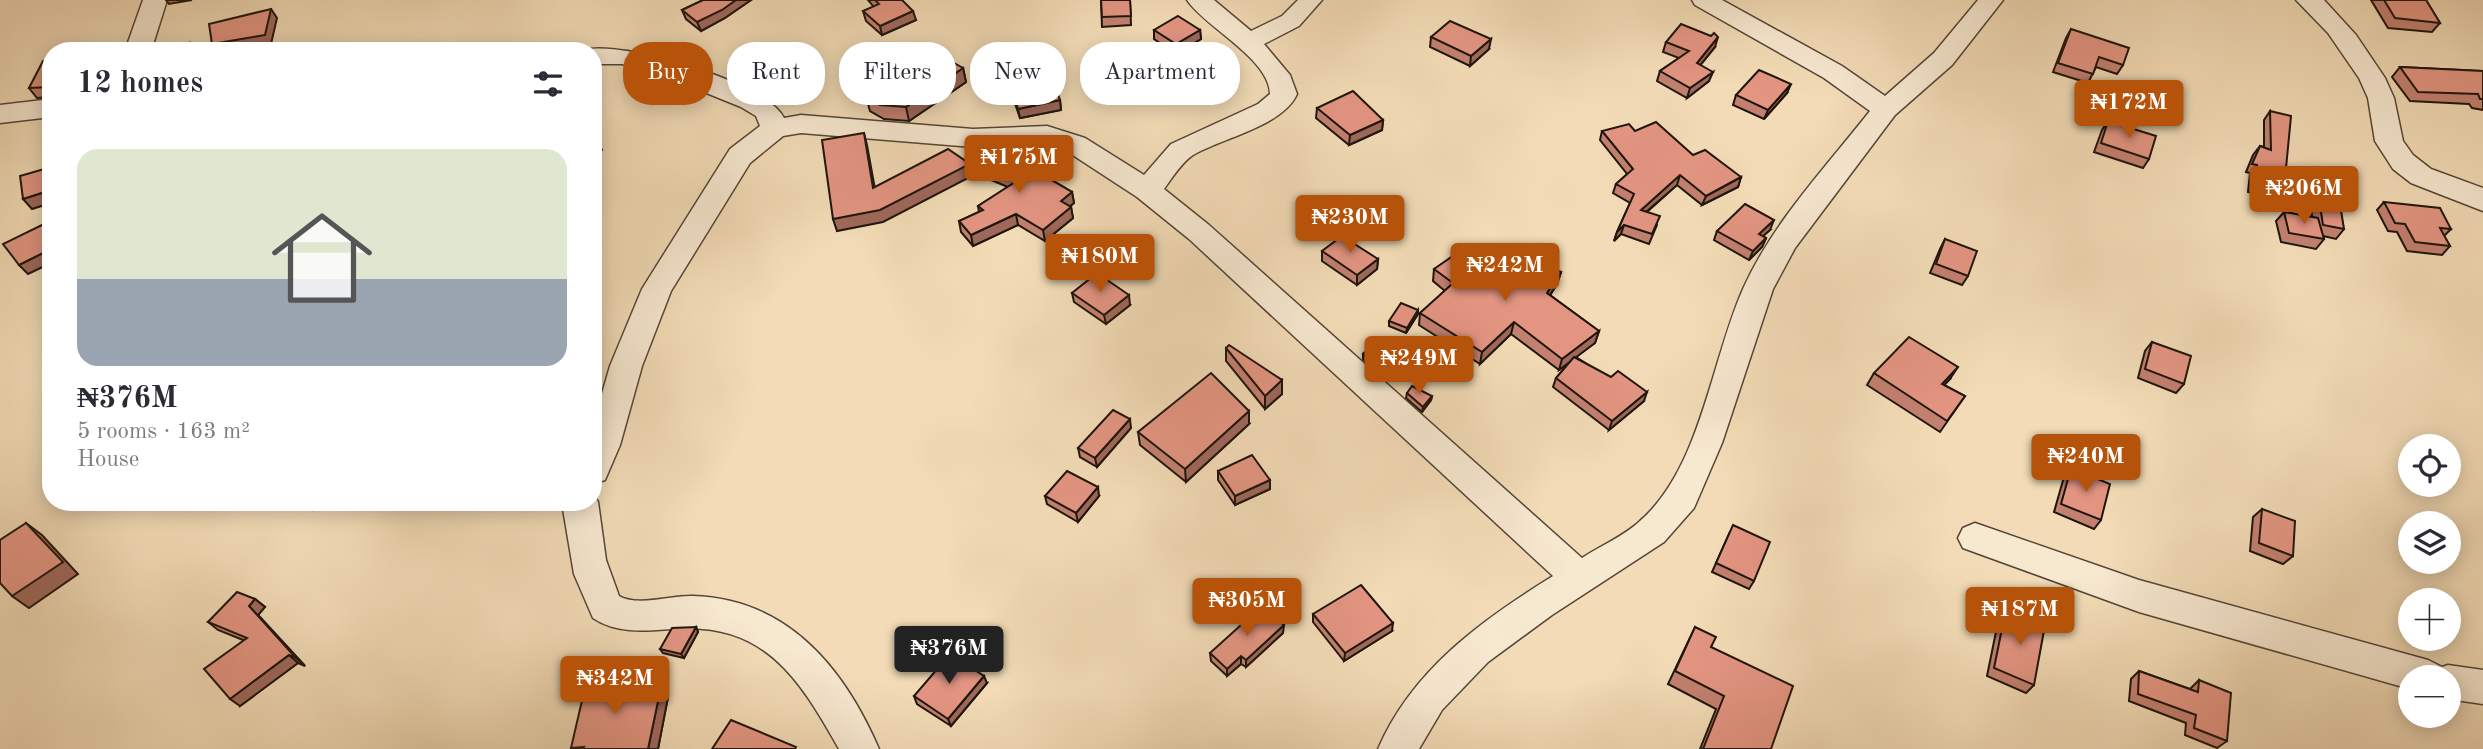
<!DOCTYPE html>
<html lang="en">
<head>
<meta charset="utf-8">
<style>
  body { margin:0; font-family:"Old Standard TT",serif; background:#f2f2f3; color:#2b2b33; height:100vh; display:flex; flex-direction:column; font-size:26px; white-space:nowrap }
  * { box-sizing:border-box; margin:0 }
  p { font-size:23px; color:#7c7c81 }
  .icon { flex:none; width:38px; height:38px; fill:none; stroke:currentColor; stroke-width:2; stroke-linecap:round; stroke-linejoin:round }
  .map { position:relative; flex:1; overflow:hidden }
  .panel { position:absolute; left:42px; top:42px; width:560px; height:469px; display:flex; flex-direction:column; background:#fff; border-radius:28px; box-shadow:0 4px 18px #0003 }
  .panel>* { flex:none }
  .guide { position:absolute; left:623px; top:42px; width:665px; height:63px; display:flex; gap:14px }
  .buttons { position:absolute; left:2398px; top:434px; display:grid; gap:14px }
  .buttons a { display:grid; place-items:center; width:63px; height:63px; border-radius:50%; background:#fff; box-shadow:0 4px 18px #0003; font-size:35px }
  .price { position:absolute; translate:-50% -60px; padding:0 16px; border-radius:7px; background:#b45309; color:#fff; font-size:23px; line-height:46px; filter:drop-shadow(0 2px 4px #0008) }
  .price::after { content:''; position:absolute; left:50%; top:42px; width:21px; height:16px; margin-left:-10px; background:inherit; clip-path:polygon(0 0,100% 0,50% 100%) }
  .price.active { background:#222; color:#fff }
  ul { padding:0; list-style:none }
  li { display:grid; align-content:center; gap:14px; height:371px; padding:0 35px }
  li+li { border-top:2px solid #e1e1e2 }
  li span { display:grid; place-items:center; height:217px; border-radius:21px; color:#555 }
  li>.icon { margin-inline-start:auto }
  span .icon { width:126px; height:126px; fill:#fffc; stroke-width:1 }
  li b { font-size:30px }
  h2 { display:flex; justify-content:space-between; align-items:center; height:84px; padding:0 35px; font-size:30px }
  .pill { padding:0 24px; border-radius:28px; background:#fff; box-shadow:0 4px 18px #0003; font-size:24px; line-height:63px }
  .pill.active { background:#b45309; color:#fff }
  .map>svg:first-child { display:block }
  .lines { fill:none; stroke-linecap:round; stroke-linejoin:round }
  .minor-casing { stroke:#534636; stroke-width:3 }
  .minor { fill:#f7e8d0; fill-rule:evenodd }
  .wall { fill:#c38070; stroke:#1e150c; stroke-width:2 }
  .shaded-wall { fill:#9f685b; stroke:#1e150c; stroke-width:2 }
  .building { fill:#e39582; stroke:#1e150c; stroke-width:2 }
</style>
</head>
<body>
<div class="map">
<svg width="2483" height="749" viewBox="0 0 2483 749">
  <rect width="100%" height="100%" fill="#f2dbb6"/>
  <filter id="stains"><feTurbulence type="fractalNoise" baseFrequency=".00286" numOctaves="4"/><feColorMatrix values="0 0 0 0 .2 0 0 0 0 .09 0 0 0 0 .02 0 0 0 .5 -.17"/></filter>
  <radialGradient id="worn" r=".72"><stop offset=".6" stop-color="#630" stop-opacity="0"/><stop offset="1" stop-color="#630" stop-opacity=".3"/></radialGradient>
  <g class="lines">
    <g class="minor-casing">
      <g id="minor">
        <polygon points="143,0 167,0 151,51 125,51"/>
        <path d="M1187,0h27l37,31 31,-15 16,-16h24l-23,26 -35,18 26,31 7,19c-14,32 -75,44 -104,61 -11,7 -21,23 -29,34l45,36 373,333c18,-12 42,-22 58,-37 61,-53 71,-160 103,-232 30,-67 83,-122 127,-178l-46,-33 -129,-73 -3,-5h30l120,66 43,30 49,-43 44,-53h25l-51,65 -57,50 -100,133 -22,41 -51,154 -28,65 -30,34 -112,73 -64,47 -46,48 -23,39h-41c34,-79 104,-129 175,-173l-364,-337 -52,-42 -72,-47 -19,-6 -73,3 -172,-14 -18,3 -33,27 -79,128 -29,75 -22,79 -15,35 -12,4v-59l17,-59 32,-77 88,-140 30,-23 -4,-10 -15,-9 -89,-36 -30,-7h-29v-13l-9,-1c39,-10 182,32 200,68l17,-3 172,14 74,-3 38,12 59,37 27,-31 87,-40 12,-10c0,-35 -65,-67 -83,-94z"/>
        <polygon points="2296,0 2324,0 2356,35 2385,78 2394,98 2403,141 2413,155 2431,169 2483,188 2483,211 2411,183 2393,169 2375,141 2368,98 2359,78 2328,33"/>
        <polygon points="51,99 51,117 0,123 0,105"/>
        <path d="M593,493l5,9 8,58 13,36c19,11 52,-1 74,0 95,3 151,72 186,153h-40c-40,-71 -75,-128 -167,-120 -27,2 -55,5 -79,-11l-19,-44 -11,-65 1,-7h29z"/>
        <polygon points="1975,523 2139,580 2428,660 2442,667 2448,665 2483,670 2483,704 2448,699 2448,677 2410,677 2410,689 2139,612 1963,548 1958,538 1963,528"/>
      </g>
    </g>
    <use href="#minor" class="minor"/>
  </g>
  <g class="wall">
    <polygon points="703,0 751,0 725,18 701,31 686,19 682,10"/>
    <polygon points="868,0 902,0 916,20 882,35 866,21 863,11 874,7"/>
    <polygon points="1101,0 1130,0 1131,25 1102,27"/>
    <polygon points="2371,0 2426,0 2440,23 2432,32 2388,28"/>
    <polygon points="2071,29 2123,65 2117,74 2096,67 2088,83 2053,72 2066,38"/>
    <polygon points="1154,30 1200,30 1201,39 1176,54 1154,39"/>
    <polygon points="1431,37 1489,49 1470,66 1430,47"/>
    <polygon points="1666,42 1715,47 1700,65 1709,81 1687,98 1657,81 1660,71 1679,58 1663,52"/>
    <polygon points="51,60 51,97 37,98 29,88"/>
    <polygon points="2400,67 2483,71 2483,110 2472,108 2469,104 2410,101 2392,77"/>
    <polygon points="963,68 966,82 909,121 884,119 870,111 866,97"/>
    <polygon points="1013,92 1060,100 1061,110 1020,118 1014,101"/>
    <polygon points="1787,93 1764,119 1733,105 1736,95"/>
    <polygon points="1317,108 1383,120 1382,130 1349,145 1316,118"/>
    <polygon points="2270,111 2284,189 2277,198 2248,192 2250,173 2246,172 2253,155 2260,146 2264,147 2264,120"/>
    <polygon points="2108,121 2149,159 2143,168 2094,152 2102,130"/>
    <polygon points="1602,131 1635,131 1741,177 1738,187 1702,205 1677,185 1647,212 1657,225 1649,244 1621,234 1614,241 1617,232 1630,203 1613,193 1616,184 1627,174 1600,140"/>
    <polygon points="976,164 1037,171 1072,192 1074,203 1070,206 1071,207 1073,218 1045,241 1018,225 973,246 961,232 959,221 979,212 978,206 1008,187 979,175"/>
    <polygon points="2319,199 2344,229 2336,239 2323,236 2324,239 2316,249 2281,242 2276,221 2284,212 2312,217 2311,209"/>
    <polygon points="2384,202 2451,229 2444,236 2450,246 2442,255 2407,251 2397,232 2388,231 2377,210"/>
    <polygon points="1770,230 1763,236 1766,238 1762,247 1749,260 1714,240 1717,231"/>
    <polygon points="1945,239 1968,276 1962,285 1930,273 1940,249"/>
    <polygon points="1322,251 1378,259 1377,269 1357,285 1322,261"/>
    <polygon points="1495,262 1524,265 1561,272 1557,284 1550,295 1599,331 1595,343 1576,357 1644,401 1609,430 1553,387 1556,378 1569,363 1559,370 1511,334 1480,364 1419,325 1420,313 1445,291 1433,281 1434,269"/>
    <polygon points="1072,293 1130,305 1106,324 1074,302"/>
    <polygon points="1418,310 1418,314 1406,333 1389,326 1389,321"/>
    <polygon points="2152,342 2184,384 2176,393 2138,378 2145,351"/>
    <polygon points="1226,348 1282,380 1282,394 1265,409 1226,361"/>
    <polygon points="1363,354 1394,367 1393,372 1385,379 1363,359"/>
    <polygon points="1874,373 1950,379 1944,385 1965,396 1940,432 1867,385"/>
    <polygon points="1407,393 1432,396 1431,400 1422,412 1406,398"/>
    <polygon points="1249,424 1186,482 1140,445 1138,432"/>
    <polygon points="1131,428 1097,467 1080,457 1078,448"/>
    <polygon points="2071,468 2101,520 2094,529 2054,512 2064,477"/>
    <polygon points="1218,471 1270,480 1270,489 1235,505 1218,480"/>
    <polygon points="1045,496 1099,496 1078,522 1047,504"/>
    <polygon points="267,502 317,502 312,510 270,505"/>
    <polygon points="2262,509 2293,556 2283,564 2250,551 2253,517"/>
    <polygon points="1729,534 1754,581 1749,589 1712,572"/>
    <polygon points="255,599 265,607 258,615 305,666 298,663 240,706 243,640 218,630 208,622"/>
    <polygon points="2006,609 2034,685 2026,693 1987,676 1999,617"/>
    <polygon points="1313,614 1392,631 1344,661 1313,622"/>
    <polygon points="696,627 698,632 684,658 663,653 660,649"/>
    <polygon points="1695,627 1711,647 1771,749 1700,749 1716,709 1668,684"/>
    <polygon points="1283,633 1246,667 1241,664 1227,676 1211,661 1210,653"/>
    <polygon points="2139,671 2190,689 2199,680 2227,741 2217,748 2185,735 2186,723 2129,701 2131,679"/>
    <polygon points="987,683 951,726 917,704 914,696"/>
    <polygon points="630,686 629,690 668,697 658,749 572,749 571,748"/>
  </g>
  <g class="shaded-wall">
    <polygon points="166,0 192,0 169,4"/>
    <polygon points="736,0 751,0 725,18 701,31 697,22"/>
    <polygon points="271,9 277,18 271,44 230,51 217,51 212,44"/>
    <polygon points="913,11 916,20 882,35 880,26"/>
    <polygon points="1200,30 1201,39 1176,54 1176,44"/>
    <polygon points="1718,37 1715,47 1694,73 1697,63"/>
    <polygon points="1491,39 1489,49 1470,66 1471,56"/>
    <polygon points="190,43 196,51 188,51"/>
    <polygon points="963,68 966,82 909,121 906,107"/>
    <polygon points="1713,72 1709,81 1687,98 1690,88"/>
    <polygon points="1791,84 1787,93 1764,119 1768,110"/>
    <polygon points="1060,100 1061,110 1020,118 1018,109"/>
    <polygon points="1383,120 1382,130 1349,145 1350,135"/>
    <polygon points="593,130 597,139 593,142"/>
    <polygon points="864,133 867,145 877,200 873,188"/>
    <polygon points="597,140 602,150 593,156 593,143"/>
    <polygon points="970,164 972,176 883,222 837,231 833,219"/>
    <polygon points="1680,175 1677,185 1638,219 1641,210"/>
    <polygon points="1741,177 1738,187 1702,205 1706,196"/>
    <polygon points="51,190 51,203 32,209 23,199"/>
    <polygon points="1072,192 1074,203 1062,212 1061,201"/>
    <polygon points="1071,207 1073,218 1045,241 1043,230"/>
    <polygon points="1016,214 1018,225 973,246 971,235"/>
    <polygon points="1774,220 1770,230 1755,243 1759,234"/>
    <polygon points="1624,225 1621,234 1614,241 1617,232"/>
    <polygon points="1766,238 1762,247 1749,260 1753,251"/>
    <polygon points="51,249 51,263 28,274 19,265"/>
    <polygon points="1378,259 1377,269 1357,285 1357,275"/>
    <polygon points="1561,272 1557,284 1544,305 1547,293"/>
    <polygon points="1129,295 1130,305 1106,324 1104,315"/>
    <polygon points="1418,310 1418,314 1406,333 1407,328"/>
    <polygon points="1514,322 1511,334 1480,364 1482,352"/>
    <polygon points="1599,331 1595,343 1559,370 1562,359"/>
    <polygon points="1394,367 1393,372 1385,379 1386,374"/>
    <polygon points="1958,367 1950,379 1935,395 1942,384"/>
    <polygon points="1282,380 1282,394 1265,409 1265,396"/>
    <polygon points="1647,392 1644,401 1609,430 1612,421"/>
    <polygon points="1432,396 1431,400 1422,412 1423,407"/>
    <polygon points="1249,411 1249,424 1186,482 1185,469"/>
    <polygon points="1130,419 1131,428 1097,467 1095,458"/>
    <polygon points="1270,480 1270,489 1235,505 1235,496"/>
    <polygon points="1098,487 1099,496 1078,522 1076,513"/>
    <polygon points="304,502 317,502 312,510"/>
    <polygon points="26,523 42,535 78,574 29,608 12,596"/>
    <polygon points="255,599 265,607 258,615 305,666 296,658 249,606"/>
    <polygon points="1393,623 1392,631 1344,661 1345,653"/>
    <polygon points="1284,625 1283,633 1246,667 1246,660"/>
    <polygon points="696,627 698,632 684,658 681,654"/>
    <polygon points="289,655 298,663 240,706 230,699"/>
    <polygon points="1241,656 1241,664 1227,676 1227,669"/>
    <polygon points="622,676 630,686 627,701 619,691"/>
    <polygon points="984,676 987,683 951,726 948,719"/>
    <polygon points="661,687 668,697 658,749 648,749"/>
  </g>
  <g class="building">
    <polygon points="703,0 736,0 722,10 697,22 682,10"/>
    <polygon points="875,0 902,0 913,11 880,26 863,11 879,4"/>
    <polygon points="1101,0 1130,0 1131,16 1102,17"/>
    <polygon points="2384,0 2426,0 2440,23 2395,18"/>
    <polygon points="271,9 265,35 212,44 209,24"/>
    <polygon points="1178,16 1200,30 1176,44 1154,30"/>
    <polygon points="1450,21 1491,39 1471,56 1431,37"/>
    <polygon points="1681,24 1711,36 1714,33 1718,37 1697,63 1713,72 1690,88 1660,71 1689,51 1666,42"/>
    <polygon points="2071,29 2129,48 2123,65 2099,57 2093,74 2058,63"/>
    <polygon points="190,43 188,51 146,51"/>
    <polygon points="933,51 963,68 906,107 880,105 866,97"/>
    <polygon points="51,60 51,87 29,88 43,61"/>
    <polygon points="2400,67 2483,71 2483,99 2480,99 2478,94 2418,92"/>
    <polygon points="1759,70 1791,84 1768,110 1736,95"/>
    <polygon points="1054,83 1060,100 1018,109 1013,92"/>
    <polygon points="1353,91 1383,120 1350,135 1317,108"/>
    <polygon points="2270,111 2291,116 2284,189 2255,183 2257,165 2252,164 2260,146 2271,150"/>
    <polygon points="2108,121 2156,136 2149,159 2101,143"/>
    <polygon points="1656,122 1693,155 1705,150 1741,177 1706,196 1680,175 1641,210 1660,216 1652,234 1624,225 1617,232 1634,194 1616,184 1633,169 1602,131 1629,124 1635,131"/>
    <polygon points="864,133 873,188 948,149 970,164 880,210 833,219 822,140"/>
    <polygon points="993,147 1036,163 1031,168 1072,192 1061,201 1071,207 1043,230 1016,214 971,235 959,221 983,210 978,206 1018,180 976,164"/>
    <polygon points="51,167 51,190 23,199 20,176"/>
    <polygon points="2319,199 2340,204 2344,229 2323,225"/>
    <polygon points="2384,202 2440,208 2451,229 2440,228 2450,246 2415,242 2405,224 2395,223"/>
    <polygon points="1745,204 1774,220 1759,234 1766,238 1753,251 1717,231"/>
    <polygon points="2284,212 2318,218 2324,239 2289,233"/>
    <polygon points="46,223 51,229 51,249 19,265 3,244"/>
    <polygon points="1342,236 1378,259 1357,275 1322,251"/>
    <polygon points="1945,239 1977,251 1968,276 1936,264"/>
    <polygon points="1470,244 1495,262 1500,255 1524,265 1529,258 1561,272 1547,293 1599,331 1562,359 1514,322 1482,352 1420,313 1453,283 1434,269"/>
    <polygon points="1097,273 1129,295 1104,315 1072,293"/>
    <polygon points="1401,303 1418,310 1407,328 1389,321"/>
    <polygon points="1909,337 1958,367 1942,384 1965,396 1947,421 1874,373"/>
    <polygon points="2152,342 2191,356 2184,384 2145,369"/>
    <polygon points="1229,345 1282,380 1265,396 1226,348"/>
    <polygon points="1367,350 1394,367 1386,374 1363,354"/>
    <polygon points="1574,357 1611,377 1618,371 1647,392 1612,421 1556,378"/>
    <polygon points="1211,373 1249,411 1185,469 1138,432"/>
    <polygon points="1412,386 1432,396 1423,407 1407,393"/>
    <polygon points="51,398 51,419 44,400"/>
    <polygon points="1113,410 1130,419 1095,458 1078,448"/>
    <polygon points="1252,455 1270,480 1235,496 1218,471"/>
    <polygon points="2071,468 2110,484 2101,520 2061,504"/>
    <polygon points="1067,471 1098,487 1076,513 1045,496"/>
    <polygon points="2262,509 2295,521 2293,556 2259,543"/>
    <polygon points="26,523 63,562 12,596 0,583 0,540"/>
    <polygon points="1733,525 1770,542 1754,581 1716,563"/>
    <polygon points="1361,585 1393,623 1345,653 1313,614"/>
    <polygon points="237,592 255,599 249,606 296,658 289,655 230,699 204,669 247,638 208,622"/>
    <polygon points="1262,606 1284,625 1246,660 1241,656 1227,669 1210,653"/>
    <polygon points="2006,609 2045,625 2034,685 1994,668"/>
    <polygon points="696,627 681,654 660,649 672,628"/>
    <polygon points="1695,627 1716,637 1711,647 1793,686 1771,749 1703,749 1724,696 1675,671"/>
    <polygon points="950,654 984,676 948,719 914,696"/>
    <polygon points="2139,671 2198,692 2199,680 2231,693 2227,741 2194,728 2196,715 2138,694"/>
    <polygon points="622,676 619,691 661,687 648,749 583,749 584,747 571,748 587,679"/>
    <polygon points="731,720 796,747 795,749 712,749"/>
  </g>
  <rect width="100%" height="100%" filter="url(#stains)"/>
  <rect width="100%" height="100%" fill="url(#worn)"/>
</svg>
<div class="buttons">
<a><svg class="icon" aria-label="locate" viewBox="0 0 24 24"><circle cx="12" cy="12" r="6"/><path d="M12 2v4M12 18v4M2 12h4M18 12h4"/></svg></a>
<a><svg class="icon" aria-label="layers" viewBox="0 0 24 24"><path d="M12 4l9 5-9 5-9-5zM3 14l9 5 9-5"/></svg></a>
<a>+</a>
<a>−</a>
</div>
<b class="price" style="left:2129px;top:140px">₦172M</b>
<b class="price" style="left:1019px;top:195px">₦175M</b>
<b class="price" style="left:2304px;top:226px">₦206M</b>
<b class="price" style="left:1350px;top:255px">₦230M</b>
<b class="price" style="left:1100px;top:294px">₦180M</b>
<b class="price" style="left:1505px;top:303px">₦242M</b>
<b class="price" style="left:1419px;top:396px">₦249M</b>
<b class="price" style="left:2086px;top:494px">₦240M</b>
<b class="price" style="left:1247px;top:638px">₦305M</b>
<b class="price" style="left:2020px;top:647px">₦187M</b>
<b class="price active" style="left:949px;top:686px">₦376M</b>
<b class="price" style="left:615px;top:716px">₦342M</b>
<div class="guide">
<a class="pill active">Buy</a>
<a class="pill">Rent</a>
<a class="pill">Filters</a>
<a class="pill">New</a>
<a class="pill">Apartment</a>
</div>
<section class="panel">
<h2>12 homes<svg class="icon" aria-label="filters" viewBox="0 0 24 24"><path d="M4 7h16M4 17h16"/><circle cx="9" cy="7" r="2"/><circle cx="15" cy="17" r="2"/></svg></h2>
<ul>
<li><span style="background:linear-gradient(#dfe7d0 60%,#9aa5b1 0)"><svg class="icon" aria-label="home" viewBox="0 0 24 24"><path d="M3 11l9-7 9 7M6 9v11h12V9"/></svg></span><div><b>₦376M</b><p>5 rooms · 163 m²</p><p>House</p></div></li>
</ul>
</section>
</div>
</body>
</html>
